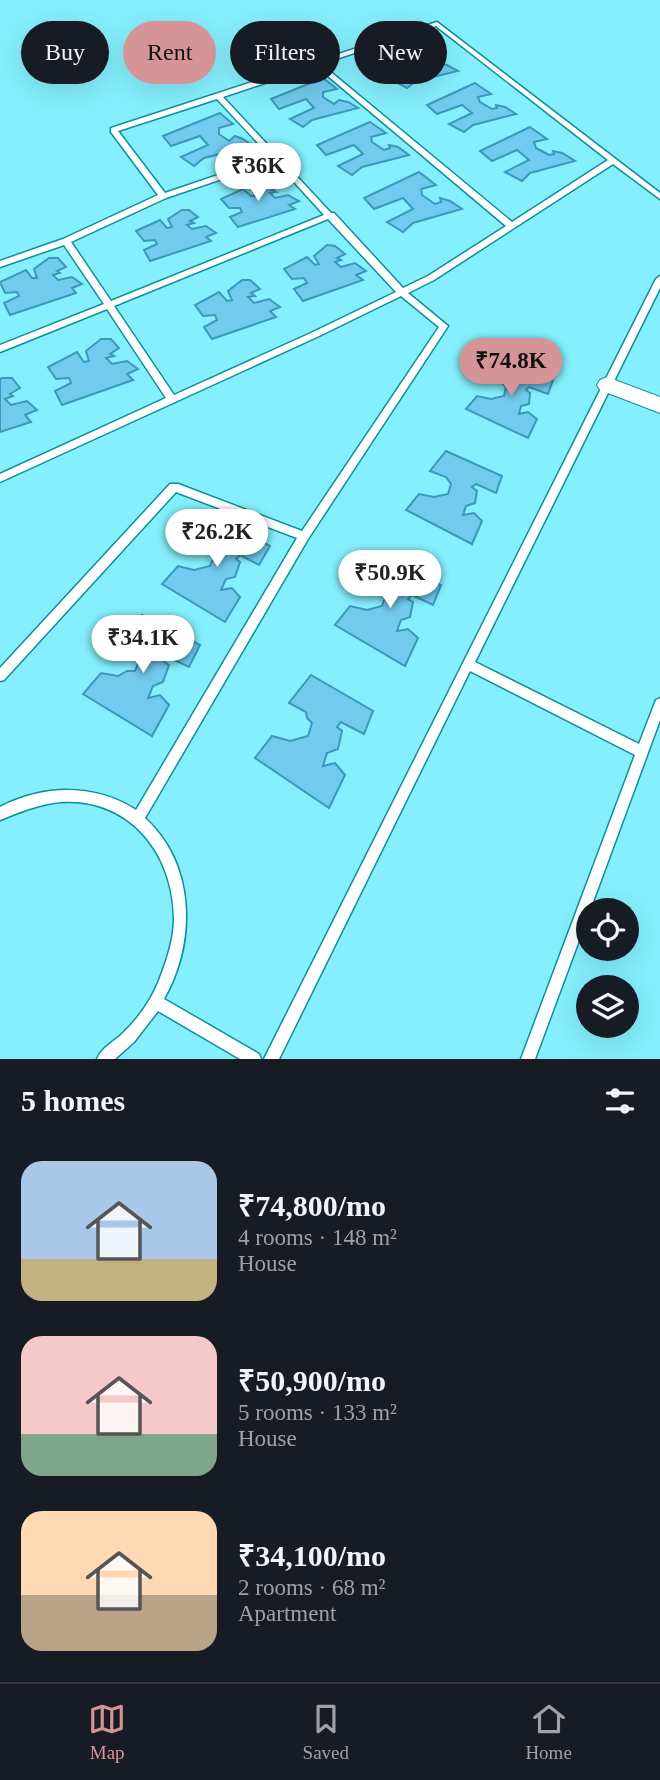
<!DOCTYPE html>
<html lang="en">
<head>
<meta charset="utf-8">
<style>
  body { margin:0; font-family:"Times New Roman",serif; background:#242831; color:#f1f3f6; height:100vh; display:flex; flex-direction:column; font-size:26px; white-space:nowrap }
  * { box-sizing:border-box; margin:0 }
  p { font-size:23px; color:#9ea1a6 }
  .icon { flex:none; width:38px; height:38px; fill:none; stroke:currentColor; stroke-width:2; stroke-linecap:round; stroke-linejoin:round }
  .map { position:relative; height:1059px; overflow:hidden }
  .panel { display:flex; flex-direction:column; background:#171b24; flex:1 }
  .panel>* { flex:none }
  .top-card { position:absolute; left:21px; top:21px; width:620px; height:63px; display:flex; gap:14px }
  .tools { position:absolute; left:576px; top:898px; display:grid; gap:14px }
  .tools a { display:grid; place-items:center; width:63px; height:63px; border-radius:50%; background:#171b24; box-shadow:0 7px 28px #0002; font-size:35px }
  .price { position:absolute; translate:-50% -60px; padding:0 16px; border-radius:24px; background:#fff; color:#222; font-size:23px; line-height:46px; filter:drop-shadow(0 2px 4px #0008) }
  .price::after { content:''; position:absolute; left:50%; top:42px; width:21px; height:16px; margin-left:-10px; background:inherit; clip-path:polygon(0 0,100% 0,50% 100%) }
  .price.on { background:#d59597; color:#111 }
  ul { padding:0; list-style:none }
  li { display:flex; align-items:center; gap:21px; height:175px; padding:0 21px }
  li span { display:grid; place-items:center; flex:none; width:196px; height:140px; border-radius:21px; color:#555 }
  li>.icon { margin-inline-start:auto }
  span .icon { width:84px; height:84px; fill:#fffc; stroke-width:1 }
  li b { font-size:30px }
  h2 { display:flex; justify-content:space-between; align-items:center; height:84px; padding:0 21px; font-size:30px }
  .pill { padding:0 24px; border-radius:32px; background:#171b24; box-shadow:0 7px 28px #0002; font-size:24px; line-height:63px }
  .pill.on { background:#d59597; color:#111 }
  .tabs { display:flex; justify-content:space-around; align-items:center; height:98px; border-top:2px solid #363941; background:#171b24; font-size:19px; color:#9ea1a6 }
  .tabs a { display:grid; justify-items:center; gap:4px }
  .tabs .on { color:#d59597 }
  .map>svg:first-child { display:block }
  .building { fill:#71cbef; stroke:#3b98ba; stroke-width:2 }
  .lines { fill:none; stroke-linecap:round; stroke-linejoin:round }
  .service-casing { stroke:#0c909d; stroke-width:3 }
  .minor-casing { stroke:#0c909d; stroke-width:2 }
  .service { fill:#fff; fill-rule:evenodd }
  .minor { fill:#fff; fill-rule:evenodd }
</style>
</head>
<body>
<div class="map">
<svg width="660" height="1059" viewBox="0 0 660 1059">
  <rect width="100%" height="100%" fill="#85effd"/>
  <g class="building">
    <polygon points="421,43 436,53 423,56 424,61 435,67 439,63 447,65 458,71 416,81 407,88 394,81 416,71 407,63 383,71 373,63"/>
    <polygon points="323,78 337,89 323,92 323,97 334,104 339,100 348,102 358,108 312,120 303,127 290,119 314,108 306,99 279,109 271,99"/>
    <polygon points="475,83 491,94 478,97 480,102 492,109 497,108 496,105 505,107 516,114 473,125 464,132 449,124 472,113 462,105 437,114 427,105"/>
    <polygon points="220,113 233,124 219,128 219,134 229,141 235,136 243,139 253,146 204,158 194,166 181,157 208,145 200,136 171,146 163,136"/>
    <polygon points="370,122 386,133 371,137 372,142 384,150 390,148 389,145 398,147 409,155 362,167 352,175 338,166 363,154 354,145 326,155 317,145"/>
    <polygon points="530,127 547,139 534,142 536,148 549,155 554,154 553,151 562,153 575,161 530,173 522,181 505,172 529,160 517,150 492,161 480,151"/>
    <polygon points="419,172 436,185 421,189 422,195 435,204 441,202 440,198 450,201 462,209 413,223 403,232 387,222 413,209 403,198 374,209 364,198"/>
    <polygon points="263,179 271,179 280,186 272,190 276,192 270,193 275,198 288,195 299,201 289,205 295,209 238,227 230,217 242,212 240,208 229,208 221,199 243,189 251,196 255,196 251,188"/>
    <polygon points="182,210 189,210 198,217 190,221 194,223 187,225 192,229 206,226 216,233 206,237 211,241 150,261 144,250 157,244 155,240 144,241 136,231 160,220 167,228 172,227 168,219"/>
    <polygon points="327,245 335,246 345,254 337,258 341,260 335,262 341,267 355,263 366,271 356,275 363,280 303,301 294,289 307,283 304,278 292,279 284,269 307,257 315,265 319,264 314,256"/>
    <polygon points="49,258 58,258 66,267 57,271 60,273 53,275 58,280 72,277 82,284 72,288 76,293 10,315 4,303 19,296 17,292 5,293 0,282 26,270 32,278 37,278 34,269"/>
    <polygon points="242,280 250,280 260,289 251,293 255,296 248,297 254,303 269,299 280,307 270,311 276,317 212,339 204,327 217,320 215,315 203,316 195,305 219,292 227,301 232,300 228,291"/>
    <polygon points="101,339 111,339 119,348 110,354 114,356 106,358 112,364 127,361 138,369 127,374 133,380 62,405 55,391 71,383 69,378 56,379 48,367 77,352 84,362 89,361 86,351"/>
    <polygon points="500,359 553,380 548,394 529,387 526,390 530,393 529,404 521,406 519,414 528,412 537,419 528,438 466,409 477,396 491,399 504,396 506,387 501,381 486,376"/>
    <polygon points="2,378 12,378 20,388 10,394 13,396 5,399 11,405 27,401 37,410 25,415 31,422 0,432 0,379"/>
    <polygon points="446,451 502,476 496,493 476,484 472,487 477,491 475,503 466,506 463,515 474,513 482,521 472,544 406,510 419,494 434,497 448,494 451,484 446,477 430,471"/>
    <polygon points="216,518 270,546 259,565 240,555 236,559 240,562 235,577 226,579 221,590 232,588 240,597 225,622 162,584 178,566 194,570 210,566 214,556 210,547 195,540"/>
    <polygon points="382,555 441,585 433,605 412,595 408,599 413,602 410,617 401,620 397,631 408,629 418,638 405,666 335,625 350,606 367,610 382,606 386,595 381,591 380,585 364,579"/>
    <polygon points="142,615 200,645 189,667 168,657 163,661 169,665 163,682 153,686 148,698 160,695 169,705 152,736 83,694 101,673 118,676 127,671 135,671 140,659 135,649 119,642"/>
    <polygon points="311,675 373,711 364,734 341,722 337,727 342,731 338,749 327,753 323,766 335,763 345,775 329,808 255,758 272,736 290,741 308,736 312,723 307,718 306,712 289,703"/>
  </g>
  <g class="lines">
    <g class="service-casing">
      <g id="service">
        <path d="M437,22l223,171v6l-47,-35 -179,116 -26,13 40,33 -140,213 -163,279c51,47 51,124 19,181l95,55 2,5h-21l-82,-48 -24,31 -19,17h-18c4,-11 18,-18 26,-26 16,-15 31,-37 38,-58 7,-18 13,-38 13,-57 -1,-65 -44,-120 -113,-116 -22,2 -41,10 -61,18v-13c43,-22 94,-24 136,3l161,-272 -121,-46 -172,188 -4,1v-13l170,-184h8l124,47 137,-204 -38,-31 -84,41 -317,145v-8l166,-76 -59,-89 -107,43v-7l104,-41 -40,-59 -64,22v-6l63,-22 95,-44 -47,-63v-4zM436,26l172,134 -96,62 -191,-158zM316,66l190,160 -78,50 -25,12 -69,-75h-3l-108,-116zM217,99l54,58 -106,36 -47,-62zM275,161l49,54 -213,86 -40,-59 95,-44zM328,219l68,73 -85,41 -137,62 -60,-89z"/>
        <polygon points="660,276 660,288 475,662 639,744 656,700 660,698 660,720 590,910 588,910 588,916 535,1059 521,1059 635,755 470,671 279,1059 264,1059 656,279"/>
      </g>
    </g>
    <g class="minor-casing">
      <polygon id="minor" points="607,377 660,397 660,413 600,390 597,385 600,380"/>
    </g>
    <use href="#service" class="service"/>
    <use href="#minor" class="minor"/>
  </g>
</svg>
<div class="tools">
<a><svg class="icon" aria-label="locate" viewBox="0 0 24 24"><circle cx="12" cy="12" r="6"/><path d="M12 2v4M12 18v4M2 12h4M18 12h4"/></svg></a>
<a><svg class="icon" aria-label="layers" viewBox="0 0 24 24"><path d="M12 4l9 5-9 5-9-5zM3 14l9 5 9-5"/></svg></a>
</div>
<b class="price" style="left:258px;top:203px">₹36K</b>
<b class="price on" style="left:511px;top:398px">₹74.8K</b>
<b class="price" style="left:217px;top:569px">₹26.2K</b>
<b class="price" style="left:390px;top:610px">₹50.9K</b>
<b class="price" style="left:143px;top:675px">₹34.1K</b>
<div class="top-card">
<a class="pill">Buy</a>
<a class="pill on">Rent</a>
<a class="pill">Filters</a>
<a class="pill">New</a>
</div>
</div>
<section class="panel">
<h2>5 homes<svg class="icon" aria-label="filters" viewBox="0 0 24 24"><path d="M4 7h16M4 17h16"/><circle cx="9" cy="7" r="2"/><circle cx="15" cy="17" r="2"/></svg></h2>
<ul>
<li><span style="background:linear-gradient(#a9c7e8 70%,#c2b280 0)"><svg class="icon" aria-label="home" viewBox="0 0 24 24"><path d="M3 11l9-7 9 7M6 9v11h12V9"/></svg></span><div><b>₹74,800/mo</b><p>4 rooms · 148 m²</p><p>House</p></div></li>
<li><span style="background:linear-gradient(#f6c9c9 70%,#7fa58c 0)"><svg class="icon" aria-label="home" viewBox="0 0 24 24"><path d="M3 11l9-7 9 7M6 9v11h12V9"/></svg></span><div><b>₹50,900/mo</b><p>5 rooms · 133 m²</p><p>House</p></div></li>
<li><span style="background:linear-gradient(#ffd9b3 60%,#b9a48a 0)"><svg class="icon" aria-label="home" viewBox="0 0 24 24"><path d="M3 11l9-7 9 7M6 9v11h12V9"/></svg></span><div><b>₹34,100/mo</b><p>2 rooms · 68 m²</p><p>Apartment</p></div></li>
</ul>
</section>
<nav class="tabs">
<a class="on"><svg class="icon" aria-label="map" viewBox="0 0 24 24"><path d="M3 6l6-2 6 2 6-2v14l-6 2-6-2-6 2zM9 4v14M15 6v14"/></svg>Map</a>
<a><svg class="icon" aria-label="saved" viewBox="0 0 24 24"><path d="M7 4h10v16l-5-4-5 4z"/></svg>Saved</a>
<a><svg class="icon" aria-label="home" viewBox="0 0 24 24"><path d="M3 11l9-7 9 7M6 9v11h12V9"/></svg>Home</a>
</nav>
</body>
</html>
